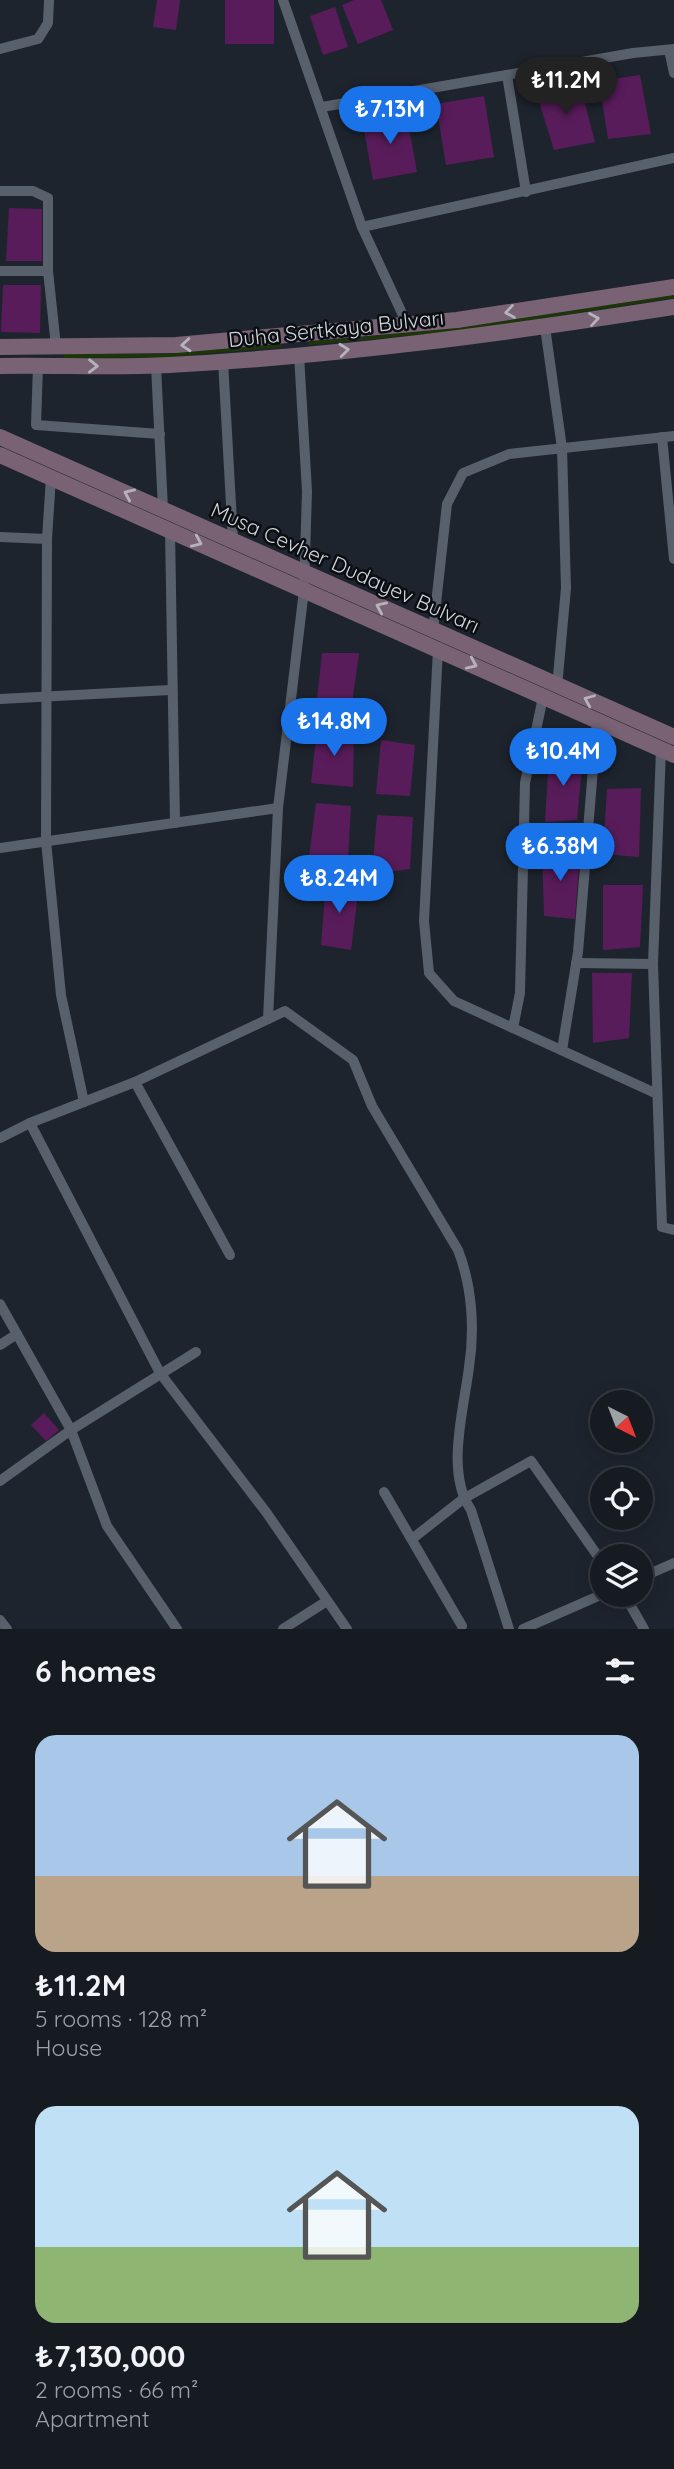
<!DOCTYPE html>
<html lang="en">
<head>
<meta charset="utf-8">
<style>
  body { margin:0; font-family:Quicksand,sans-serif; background:#23282f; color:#f1f3f6; height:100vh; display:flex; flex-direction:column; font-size:26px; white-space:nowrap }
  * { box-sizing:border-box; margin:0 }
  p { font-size:23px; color:#9ea1a5 }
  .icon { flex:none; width:38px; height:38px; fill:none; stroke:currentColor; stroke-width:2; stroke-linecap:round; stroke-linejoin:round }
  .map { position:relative; height:1629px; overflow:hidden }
  .panel { display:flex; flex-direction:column; background:#161b22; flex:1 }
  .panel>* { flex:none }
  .needle { width:46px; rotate:138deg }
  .controls { position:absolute; left:590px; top:1390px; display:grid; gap:14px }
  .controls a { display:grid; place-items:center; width:63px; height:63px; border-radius:50%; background:#161b22; box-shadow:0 4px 18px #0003,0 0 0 2px #353940; font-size:35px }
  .price { position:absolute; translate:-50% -60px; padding:0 16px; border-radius:24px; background:#1a73e8; color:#fff; font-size:23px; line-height:46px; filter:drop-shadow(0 2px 4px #0008) }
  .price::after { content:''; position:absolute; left:50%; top:42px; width:21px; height:16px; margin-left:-10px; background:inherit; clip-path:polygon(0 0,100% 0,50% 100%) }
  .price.on { background:#222; color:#fff }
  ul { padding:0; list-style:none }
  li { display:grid; align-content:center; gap:14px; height:371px; padding:0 35px }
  li span { display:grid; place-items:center; height:217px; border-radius:21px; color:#555 }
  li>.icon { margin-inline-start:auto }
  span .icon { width:126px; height:126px; fill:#fffc; stroke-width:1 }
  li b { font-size:30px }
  h2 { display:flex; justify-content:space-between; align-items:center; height:84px; padding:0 35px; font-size:30px }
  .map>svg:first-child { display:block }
  .green { fill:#1c3705 }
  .building { fill:#591c5b }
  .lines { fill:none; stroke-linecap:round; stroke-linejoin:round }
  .minor { stroke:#58606b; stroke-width:10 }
  .secondary { stroke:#786274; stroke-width:16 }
  .oneway { stroke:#b6b2bc }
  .labels { text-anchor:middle; stroke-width:5; stroke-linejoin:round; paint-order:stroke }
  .street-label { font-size:21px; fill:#d0d5db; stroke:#0a0d11 }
</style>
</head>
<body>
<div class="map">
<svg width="674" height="1629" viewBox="0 0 674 1629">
  <rect width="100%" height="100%" fill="#1e242e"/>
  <g class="green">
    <polygon points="674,295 674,298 460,331 309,345 308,342 460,328"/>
    <polygon points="281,344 282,347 170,357 64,358 64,354 168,354"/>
  </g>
  <g class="building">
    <polygon points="157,0 180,0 176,30 153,27"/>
    <rect x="225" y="0" width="49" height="44"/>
    <polygon points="354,0 381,0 393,30 358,44 342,5"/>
    <polygon points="335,7 348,47 323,55 310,16"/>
    <polygon points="640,75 651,134 608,139 599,81"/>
    <polygon points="580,85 595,142 554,150 536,92"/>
    <polygon points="484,96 494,157 446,165 436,104"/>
    <polygon points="406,111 417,172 373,180 362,119"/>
    <polygon points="9,208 42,209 42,261 6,261"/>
    <polygon points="3,285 41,285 40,333 1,332"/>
    <polygon points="322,653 359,653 351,711 316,709"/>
    <polygon points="317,728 354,731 353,787 311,783"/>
    <polygon points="381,740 415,745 410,796 376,794"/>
    <polygon points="549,756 583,756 577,820 545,822"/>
    <polygon points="641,788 639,857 603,854 607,789"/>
    <polygon points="316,803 351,806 348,860 309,857"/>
    <polygon points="377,815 413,817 410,869 372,874"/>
    <polygon points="580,850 575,919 544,916 542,851"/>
    <polygon points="326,882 359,886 351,950 321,945"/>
    <polygon points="603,885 643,885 640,947 603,950"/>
    <polygon points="592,973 632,973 629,1038 593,1043"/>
    <polygon points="44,1413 59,1430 46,1441 31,1425"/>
  </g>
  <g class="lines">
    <g class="minor">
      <polyline points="283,0 362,227 407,324"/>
      <polyline points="0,49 38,39 48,23 49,0"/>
      <polyline points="669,50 674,73"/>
      <polyline points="507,75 526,192"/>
      <polyline points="322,107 633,53 674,49"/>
      <polyline points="0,191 33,191 48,198 48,271 56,346"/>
      <polyline points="362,227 674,158"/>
      <polyline points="0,271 48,271"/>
      <polyline points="545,327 562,448 566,588 557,687"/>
      <polyline points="223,361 233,540"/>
      <polyline points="38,366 36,425 160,434"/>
      <polyline points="156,366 163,509"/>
      <polyline points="662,437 674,559"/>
      <polyline points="51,477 47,539 46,841 61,995 84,1102"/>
      <polyline points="170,530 175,823"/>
      <polyline points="0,537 47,539"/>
      <polyline points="433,631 447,504 463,473 509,454 674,436"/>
      <polyline points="438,649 424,921 429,973 454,1001 655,1093"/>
      <polyline points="0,699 170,690"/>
      <polyline points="661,749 653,964 662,1227 674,1230"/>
      <polyline points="0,848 278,808"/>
      <polyline points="576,963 653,964"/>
      <polyline points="268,1019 278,808 304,590 307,491 299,355"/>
      <polyline points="513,1028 520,993 525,783 543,697"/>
      <polyline points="562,1050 578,952 597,720"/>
      <polyline points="135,1082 230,1255"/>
      <polyline points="30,1123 160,1373 266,1512 347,1629"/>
      <path d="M0,1138l30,-15 105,-41 150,-71 68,49 19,46 86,144c14,36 17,79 11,117 -5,43 -24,105 2,143l38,119"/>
      <polyline points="0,1304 71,1430 107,1526 177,1629"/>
      <polyline points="0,1345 17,1334"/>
      <polyline points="0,1481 71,1430 196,1352"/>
      <polyline points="384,1492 462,1626"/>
      <polyline points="412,1539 463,1499 531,1461 602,1562"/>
      <polyline points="640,1578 674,1563"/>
      <polyline points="624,1594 644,1629"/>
      <polyline points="0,1620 7,1629"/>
      <polyline points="283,1629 327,1601"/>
      <polyline points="523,1629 603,1594"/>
    </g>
    <g class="secondary">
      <polyline points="0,347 176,345 457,320 674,287"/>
      <path d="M0,366c56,-1 113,2 169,-1 170,-9 338,-32 505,-58"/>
      <polyline points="0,437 674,737"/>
      <polyline points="0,455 674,755"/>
    </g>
  </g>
  <defs><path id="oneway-chevron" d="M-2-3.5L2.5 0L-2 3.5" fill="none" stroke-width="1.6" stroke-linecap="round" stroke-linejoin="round" transform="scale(1.75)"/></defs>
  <g class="oneway">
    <use href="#oneway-chevron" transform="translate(510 312) rotate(171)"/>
    <use href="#oneway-chevron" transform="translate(594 319) rotate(-9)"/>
    <use href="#oneway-chevron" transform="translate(186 345) rotate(175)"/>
    <use href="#oneway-chevron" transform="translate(344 350) rotate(-6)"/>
    <use href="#oneway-chevron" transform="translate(93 366) rotate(1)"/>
    <use href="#oneway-chevron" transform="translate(129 494) rotate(-156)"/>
    <use href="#oneway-chevron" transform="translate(197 542) rotate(24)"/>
    <use href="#oneway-chevron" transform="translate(381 607) rotate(-156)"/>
    <use href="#oneway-chevron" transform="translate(472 664) rotate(24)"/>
    <use href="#oneway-chevron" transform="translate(589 700) rotate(-157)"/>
  </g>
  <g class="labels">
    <g class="street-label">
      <text transform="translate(336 329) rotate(-6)" y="7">Duha Sertkaya Bulvarı</text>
      <text transform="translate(345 568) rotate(24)" y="7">Musa Cevher Dudayev Bulvarı</text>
    </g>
  </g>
</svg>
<div class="controls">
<a><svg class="needle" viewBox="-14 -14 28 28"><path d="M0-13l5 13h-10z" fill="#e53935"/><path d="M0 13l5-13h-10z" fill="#9ea1a5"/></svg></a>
<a><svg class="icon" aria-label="locate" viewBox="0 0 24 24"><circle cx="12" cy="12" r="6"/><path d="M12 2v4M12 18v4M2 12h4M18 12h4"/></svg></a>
<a><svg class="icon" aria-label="layers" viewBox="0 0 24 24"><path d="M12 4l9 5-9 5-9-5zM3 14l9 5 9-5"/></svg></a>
</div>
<b class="price on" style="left:566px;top:117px">₺11.2M</b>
<b class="price" style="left:390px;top:146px">₺7.13M</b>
<b class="price" style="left:334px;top:758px">₺14.8M</b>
<b class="price" style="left:563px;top:788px">₺10.4M</b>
<b class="price" style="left:560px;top:883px">₺6.38M</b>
<b class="price" style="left:339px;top:915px">₺8.24M</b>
</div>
<section class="panel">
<h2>6 homes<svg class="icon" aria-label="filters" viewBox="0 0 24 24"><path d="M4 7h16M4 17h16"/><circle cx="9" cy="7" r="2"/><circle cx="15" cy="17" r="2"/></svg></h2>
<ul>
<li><span style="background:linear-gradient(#a9c7e8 65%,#b9a48a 0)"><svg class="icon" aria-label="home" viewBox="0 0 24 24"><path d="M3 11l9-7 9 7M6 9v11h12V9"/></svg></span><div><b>₺11.2M</b><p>5 rooms · 128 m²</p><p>House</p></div></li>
<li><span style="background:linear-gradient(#bfe0f5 65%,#8fb573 0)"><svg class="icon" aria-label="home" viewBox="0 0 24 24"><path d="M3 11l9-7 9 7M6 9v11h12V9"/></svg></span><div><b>₺7,130,000</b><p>2 rooms · 66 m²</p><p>Apartment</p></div></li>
</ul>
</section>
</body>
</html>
